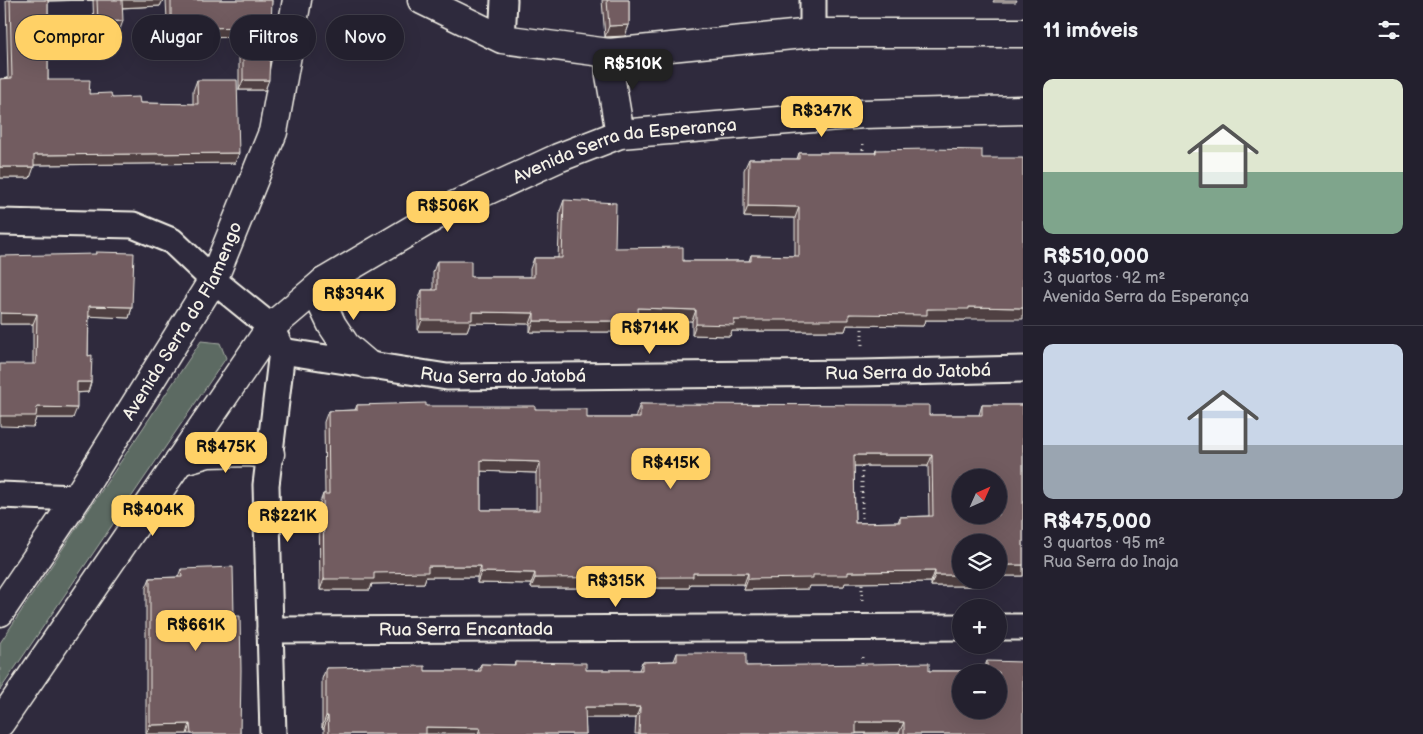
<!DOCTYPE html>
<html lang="pt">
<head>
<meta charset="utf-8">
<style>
  body { margin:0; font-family:"Balsamiq Sans",sans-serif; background:#2b2836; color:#f1f3f6; height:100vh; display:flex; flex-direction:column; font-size:19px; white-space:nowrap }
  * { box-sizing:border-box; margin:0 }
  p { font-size:16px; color:#a3a3aa }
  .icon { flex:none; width:28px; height:28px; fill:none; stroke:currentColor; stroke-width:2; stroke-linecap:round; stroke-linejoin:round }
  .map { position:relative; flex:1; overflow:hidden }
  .sheet { display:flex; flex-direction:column; background:#23202e; width:400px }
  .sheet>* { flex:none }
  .hud { position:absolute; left:15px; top:15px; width:475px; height:45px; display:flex; gap:10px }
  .needle { width:32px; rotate:45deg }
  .tools { position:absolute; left:952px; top:469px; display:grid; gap:10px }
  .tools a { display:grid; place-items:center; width:55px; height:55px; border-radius:50%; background:#23202e; box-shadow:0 5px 20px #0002,0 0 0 1px #403e4a; font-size:25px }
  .price { position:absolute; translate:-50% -42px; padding:0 11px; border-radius:10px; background:#ffd166; color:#111; font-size:16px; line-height:32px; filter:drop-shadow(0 1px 2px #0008) }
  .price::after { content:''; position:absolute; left:50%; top:30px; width:15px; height:11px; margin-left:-8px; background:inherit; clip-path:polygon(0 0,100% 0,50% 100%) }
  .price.selected { background:#222; color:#fff }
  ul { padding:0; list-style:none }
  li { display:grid; align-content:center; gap:10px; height:265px; padding:0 20px }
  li+li { border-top:1px solid #403e4a }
  li span { display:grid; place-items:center; height:155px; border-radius:10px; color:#555 }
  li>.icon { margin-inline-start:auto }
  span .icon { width:90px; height:90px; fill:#fffc; stroke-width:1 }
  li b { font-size:21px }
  h2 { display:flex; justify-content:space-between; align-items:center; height:60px; padding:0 20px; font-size:21px }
  .pill { padding:0 18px; border-radius:22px; background:#23202e; box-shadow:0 5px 20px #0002,0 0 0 1px #403e4a; font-size:18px; line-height:45px }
  .pill.selected { background:#ffd166; color:#111 }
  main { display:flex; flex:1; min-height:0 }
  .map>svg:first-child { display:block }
  .green { fill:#5b6b62; stroke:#a8aea5 }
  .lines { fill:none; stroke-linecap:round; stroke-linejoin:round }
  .street-casing { stroke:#f4f1e8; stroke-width:29 }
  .secondary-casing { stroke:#f4f1e8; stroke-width:31 }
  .path { stroke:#f4f1e8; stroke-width:3; stroke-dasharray:1 4; stroke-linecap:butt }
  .street { stroke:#2f2a3d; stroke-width:25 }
  .secondary { stroke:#2f2a3d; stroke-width:28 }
  .wall { fill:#624f53; stroke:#f4f1e8; fill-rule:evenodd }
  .shaded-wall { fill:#504043; stroke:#f4f1e8 }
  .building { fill:#725c60; stroke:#f4f1e8; fill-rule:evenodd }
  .labels { text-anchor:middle; stroke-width:4; stroke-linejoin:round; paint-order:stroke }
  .street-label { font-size:18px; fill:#f4f1e8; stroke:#2f2a3d }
</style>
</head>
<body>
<main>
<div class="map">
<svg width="1023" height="734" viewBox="0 0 1023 734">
  <rect width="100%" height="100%" fill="#2f2a3d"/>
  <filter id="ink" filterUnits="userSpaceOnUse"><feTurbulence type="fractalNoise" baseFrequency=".02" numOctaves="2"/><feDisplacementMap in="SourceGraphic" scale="10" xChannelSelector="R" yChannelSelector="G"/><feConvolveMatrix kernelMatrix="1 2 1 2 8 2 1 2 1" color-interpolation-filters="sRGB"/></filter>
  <g filter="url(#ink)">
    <polygon class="green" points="201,341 220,343 226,358 0,690 0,643"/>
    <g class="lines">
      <g class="street-casing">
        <g id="street">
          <polyline points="813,33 813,0"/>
          <polyline points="502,39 504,0"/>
          <path id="s1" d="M0,222l133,3 39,16 41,39 58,47 11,24 165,26 415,-4 161,-4"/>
          <polyline points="0,495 77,498"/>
          <polyline points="999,627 1023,627"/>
          <path id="s2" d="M270,630l691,-3"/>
          <polyline points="273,734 266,485 282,351"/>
        </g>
      </g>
      <g class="secondary-casing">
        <g id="secondary">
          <polyline points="422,0 502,39 609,53 813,33 1023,33"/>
          <polyline points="609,53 610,75 620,134"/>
          <polyline points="324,282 321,302 332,325 346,346 367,364"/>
          <polyline points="179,461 208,453 248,452 270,454"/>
          <path id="s3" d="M0,612l77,-114 136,-218 60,-148 24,-132"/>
          <path id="s4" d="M0,723l271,-396 53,-45 125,-74 109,-50 62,-24 243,-20 160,-4"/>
        </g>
      </g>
      <g class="path">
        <polyline points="863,155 863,142"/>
        <polyline points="862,345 862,322"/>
        <polyline points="862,462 862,525"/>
        <polyline points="862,579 862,600"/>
        <polyline points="862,668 862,654"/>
      </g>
      <use href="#street" class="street"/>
      <use href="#secondary" class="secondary"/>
    </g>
    <g class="wall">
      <polygon points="6,0 163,0 160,6 122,8 119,32 94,32 93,0 48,1 48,80 89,94 140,103 193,104 193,91 197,80 235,163 34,165 30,178 0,178 0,79 8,78"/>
      <polygon points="166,0 272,0 265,90 239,90 239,37 168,39"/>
      <polygon points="602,0 629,0 629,25 625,36 605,37"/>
      <polygon points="876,150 966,319 965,320 925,320 923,326 847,325 845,331 732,331 730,336 692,335 692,321 639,320 635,332 530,332 530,324 470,323 467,331 418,331 418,301 422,290 433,290 433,272 437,261 471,277 530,277 530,269 534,258 558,258 560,211 564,200 615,248 683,261 749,261 751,255 795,256 795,218 744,217 744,170 749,159 797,159 799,153 875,153"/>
      <polygon points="96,252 132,307 129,318 89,316 88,356 91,382 88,392 77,393 73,418 36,418 33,427 33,324 0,324 96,254"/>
      <path d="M640,404l289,11h50l3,-10h41v171h-24v-34l-38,38h20l-2,6h-48v-4l-86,1 -1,3h-34l-1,3 -65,1v-6h-54l-1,4h-158v-4l-54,-1v-6h-51l-2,6 -52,1 -2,6h-50l-1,-85 4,-11h2l-1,-72 4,-11 27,-1 2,-5 178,4 52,9h49v-3zM854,466h74l1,50 -29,1 -2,5 -43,1zM481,471l55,2v37h-55z"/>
      <polygon points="181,569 234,616 240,734 146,734 146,588 150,578 178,577"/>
      <polygon points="677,653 746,666 929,671 983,671 987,661 1023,734 900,734 899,733 856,734 635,734 636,718 585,718 586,734 324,734 324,728 322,728 322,679 326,668 425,671 478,671 481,664 514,665 515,662 586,670 639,670 642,662 674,661"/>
    </g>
    <g class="shaded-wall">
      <polygon points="44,0 94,0 44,1"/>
      <polygon points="121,0 163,0 160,6 118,8"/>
      <polygon points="994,0 1017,0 1016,2 993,2"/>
      <polygon points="123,21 119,32 94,32 98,22"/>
      <polygon points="629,25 625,36 605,37 609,26"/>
      <polygon points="243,27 239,37 168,39 171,29"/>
      <polygon points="243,80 269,80 265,90 239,90"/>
      <polygon points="239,153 235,163 30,165 34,155"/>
      <polygon points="0,167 34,167 30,178 0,178"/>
      <polygon points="748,206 799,207 795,218 744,217"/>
      <polygon points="89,306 132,307 129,318 85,316"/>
      <polygon points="969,307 1023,308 1023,319 966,319 965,320 925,320 923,326 847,325 845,331 732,331 730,336 692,335 696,324 734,320 849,314 927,309"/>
      <polygon points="638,308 696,310 692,321 634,320"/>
      <polygon points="472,312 534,313 530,324 470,323 467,331 418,331 422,320"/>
      <polygon points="0,313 37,314 33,324 0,324"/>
      <polygon points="534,321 639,321 635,332 530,332"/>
      <polygon points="77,382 91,382 88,392 73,393"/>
      <polygon points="37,407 77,408 73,418 36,418 33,427 0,426 0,416"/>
      <polygon points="854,455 932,455 928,466 850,466"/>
      <polygon points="481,460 540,462 536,473 477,471"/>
      <rect x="999" y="565" width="24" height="11"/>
      <polygon points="428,566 481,566 477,577 426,577 424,583 372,584 370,590 320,590 324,579"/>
      <polygon points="935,571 931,582 845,583 844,586 810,586 809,589 744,590 748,579 848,572"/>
      <polygon points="481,572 535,573 531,584 477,583"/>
      <polygon points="693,573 748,573 744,584 690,584 689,588 531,588 535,578"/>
      <polygon points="935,575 961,575 961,580 981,580 979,586 931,586"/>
      <polygon points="585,707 640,707 636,718 581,718"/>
      <polygon points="326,716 328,716 324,728 322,728"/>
      <polygon points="856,722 904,722 899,733 852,733"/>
      <polygon points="190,724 187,734 146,734 150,725"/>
      <polygon points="426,727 480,728 478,734 423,734"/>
    </g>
    <g class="building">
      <polygon points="10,0 48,0 48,80 90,80 89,94 111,93 112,98 139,97 140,103 198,104 197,80 237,80 239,153 34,155 34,167 0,167 0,79 12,78"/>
      <polygon points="97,0 122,0 123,21 98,22"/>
      <polygon points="171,0 272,0 269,80 243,80 243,27 171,29"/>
      <polygon points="607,0 629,0 629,25 609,26"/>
      <polygon points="929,149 982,150 982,158 1023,158 1023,308 969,307 969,309 927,309 927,315 849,314 849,320 734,320 734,325 696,324 696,310 638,308 639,321 534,321 534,313 472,312 472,320 422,320 422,290 437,290 437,261 471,261 471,277 534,277 534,258 562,258 564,200 616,203 615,248 683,247 683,261 751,261 751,255 799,256 799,207 748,206 749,159 799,159 799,153 876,153 876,150"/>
      <polygon points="96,252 134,253 132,307 89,306 88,356 92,355 91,382 77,382 77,408 37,407 36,416 0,416 0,364 36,364 37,314 0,313 0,256 96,254"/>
      <path d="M426,403v3h109v3h52v9h53v-14l289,1v10h53v-10h41v160h-24v-23h-38v33h-26v-4l-87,1v3h-35v3l-65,1v-6h-55v4l-158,1v-5l-54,-1v-6h-53v6l-54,1v6h-50l-1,-85h6l-1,-83 29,-1v-5zM854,455h78l1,61 -33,1v5l-45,1zM481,460l59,2v48h-59zM961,478h38v37h-38z"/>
      <polygon points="233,567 234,616 240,616 241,670 240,734 191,734 190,724 150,725 150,578 182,577 181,569"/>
      <path d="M677,653h69v13l183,-3v8h58v-10l36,1v72h-119v-12h-48v12h-217l1,-27h-55l1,27h-106v-6l-54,-1v7h-97l-1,-18h-2v-48l99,-2v5h56v-7l34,1v-3l71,1v7h56v-8l35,-1zM961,672h38v38h-38z"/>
    </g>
  </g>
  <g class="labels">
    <g class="street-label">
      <text dy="6" stroke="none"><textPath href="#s4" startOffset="882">Avenida Serra da Esperança</textPath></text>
      <text dy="6" stroke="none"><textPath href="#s3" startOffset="344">Avenida Serra do Flamengo</textPath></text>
      <text dy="6" stroke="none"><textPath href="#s1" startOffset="961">Rua Serra do Jatobá</textPath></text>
      <text dy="6" stroke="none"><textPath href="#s1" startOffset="556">Rua Serra do Jatobá</textPath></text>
      <text dy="6" stroke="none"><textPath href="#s2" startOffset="196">Rua Serra Encantada</textPath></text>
    </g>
  </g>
</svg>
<div class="tools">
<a><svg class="needle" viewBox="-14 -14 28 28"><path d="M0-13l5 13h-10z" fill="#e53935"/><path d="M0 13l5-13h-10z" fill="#a3a3aa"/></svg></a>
<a><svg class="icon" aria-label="layers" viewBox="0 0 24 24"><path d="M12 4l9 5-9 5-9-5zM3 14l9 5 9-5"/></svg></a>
<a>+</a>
<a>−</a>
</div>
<b class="price selected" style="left:633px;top:91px">R$510K</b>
<b class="price" style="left:822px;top:138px">R$347K</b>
<b class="price" style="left:448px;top:233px">R$506K</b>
<b class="price" style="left:354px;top:321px">R$394K</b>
<b class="price" style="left:650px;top:355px">R$714K</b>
<b class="price" style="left:226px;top:474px">R$475K</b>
<b class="price" style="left:671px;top:490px">R$415K</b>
<b class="price" style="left:153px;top:537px">R$404K</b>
<b class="price" style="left:288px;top:543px">R$221K</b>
<b class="price" style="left:616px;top:608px">R$315K</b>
<b class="price" style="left:196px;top:652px">R$661K</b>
<div class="hud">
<a class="pill selected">Comprar</a>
<a class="pill">Alugar</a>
<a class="pill">Filtros</a>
<a class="pill">Novo</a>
</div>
</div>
<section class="sheet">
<h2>11 imóveis<svg class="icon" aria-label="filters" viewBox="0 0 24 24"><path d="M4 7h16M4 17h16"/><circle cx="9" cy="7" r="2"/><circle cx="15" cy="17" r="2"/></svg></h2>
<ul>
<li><span style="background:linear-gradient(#dfe7d0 60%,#7fa58c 0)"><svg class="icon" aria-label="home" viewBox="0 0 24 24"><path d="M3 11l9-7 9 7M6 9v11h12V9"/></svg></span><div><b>R$510,000</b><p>3 quartos · 92 m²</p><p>Avenida Serra da Esperança</p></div></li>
<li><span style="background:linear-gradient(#c9d6e8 65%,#9aa5b1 0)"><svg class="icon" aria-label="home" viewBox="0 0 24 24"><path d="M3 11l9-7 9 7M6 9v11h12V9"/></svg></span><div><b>R$475,000</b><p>3 quartos · 95 m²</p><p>Rua Serra do Inaja</p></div></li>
</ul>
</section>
</main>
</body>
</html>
